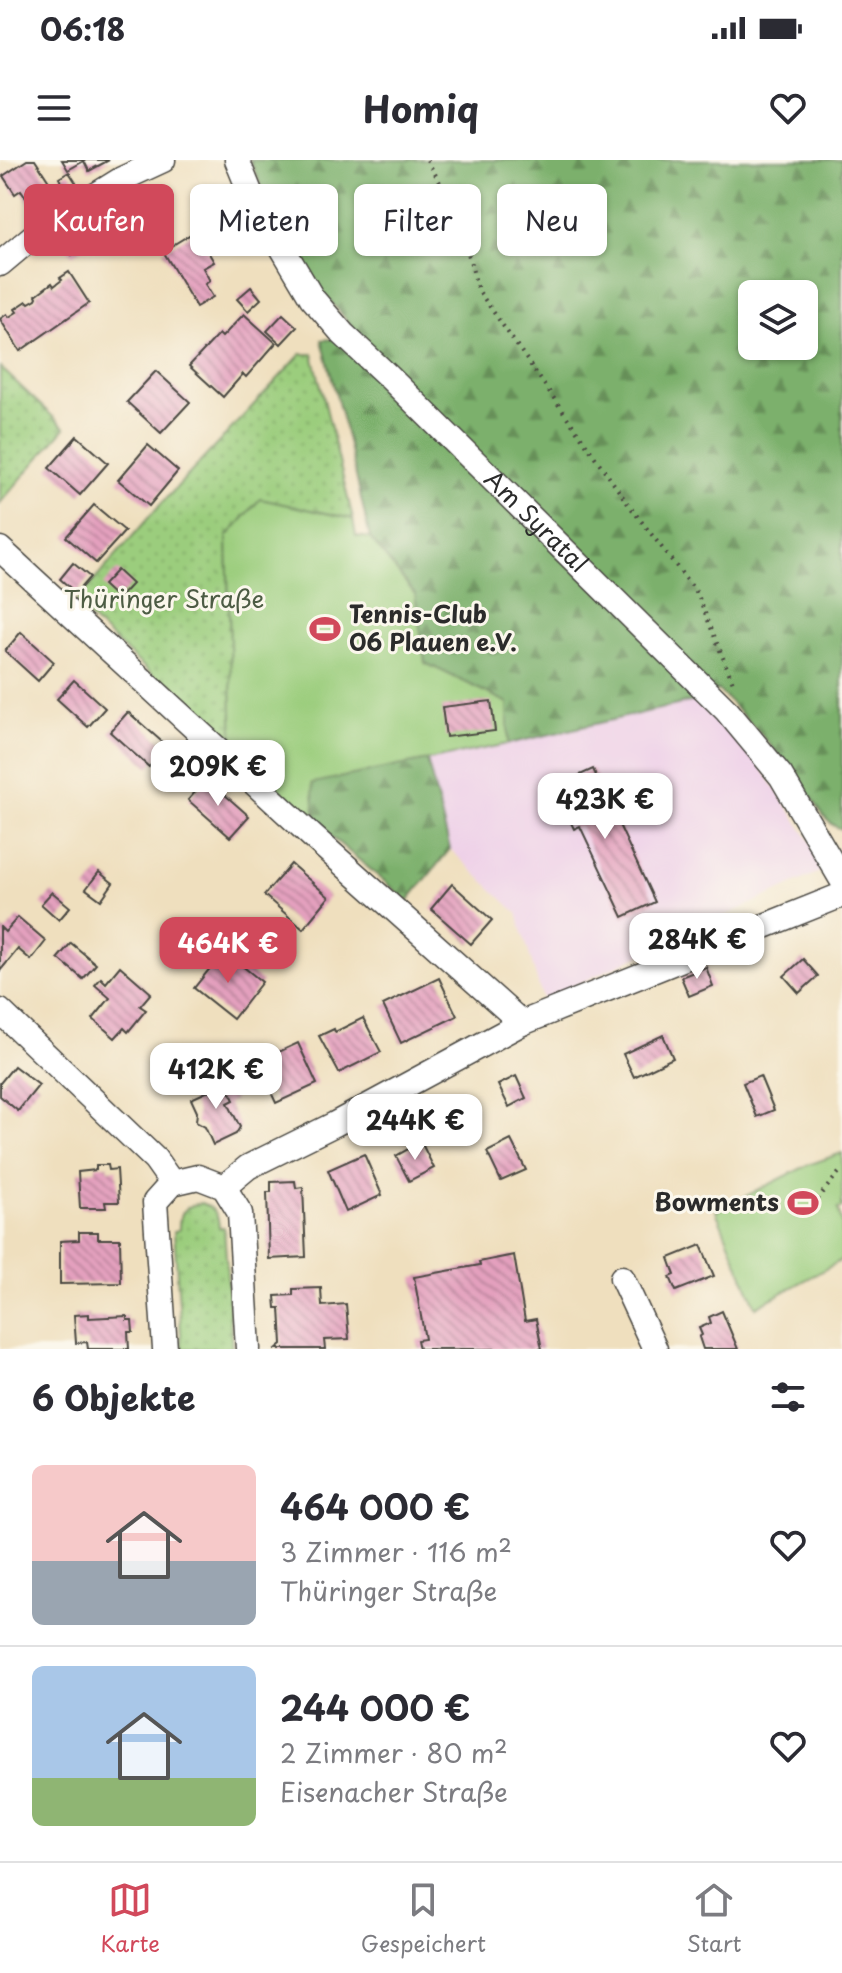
<!DOCTYPE html>
<html lang="de">
<head>
<meta charset="utf-8">
<style>
  body { margin:0; font-family:"Playpen Sans",sans-serif; background:#f2f2f3; color:#2b2b33; height:100vh; display:flex; flex-direction:column; font-size:30px; white-space:nowrap }
  * { box-sizing:border-box; margin:0 }
  p { font-size:26px; color:#7c7c81 }
  .icon { flex:none; width:44px; height:44px; fill:none; stroke:currentColor; stroke-width:2; stroke-linecap:round; stroke-linejoin:round }
  .map { position:relative; height:1189px; overflow:hidden }
  .details { display:flex; flex-direction:column; background:#fff; flex:1 }
  .details>* { flex:none }
  .guide { position:absolute; left:24px; top:24px; width:794px; height:72px; display:flex; gap:16px }
  .buttons { position:absolute; left:738px; top:120px; display:grid; gap:16px }
  .buttons a { display:grid; place-items:center; width:80px; height:80px; border-radius:12px; background:#fff; box-shadow:0 2px 6px #0004; font-size:40px }
  .price { position:absolute; translate:-50% -68px; padding:0 18px; border-radius:16px; background:#fff; color:#222; font-size:26px; line-height:52px; filter:drop-shadow(0 2px 4px #0008) }
  .price::after { content:''; position:absolute; left:50%; top:48px; width:24px; height:18px; margin-left:-12px; background:inherit; clip-path:polygon(0 0,100% 0,50% 100%) }
  .price.on { background:#d1495b; color:#fff }
  ul { padding:0; list-style:none }
  li { display:flex; align-items:center; gap:24px; height:200px; padding:0 32px }
  li+li { border-top:2px solid #e1e1e2 }
  li span { display:grid; place-items:center; flex:none; width:224px; height:160px; border-radius:12px; color:#555 }
  li>.icon { margin-inline-start:auto }
  span .icon { width:96px; height:96px; fill:#fffc; stroke-width:1 }
  li b { font-size:34px }
  h2 { display:flex; justify-content:space-between; align-items:center; height:96px; padding:0 32px; font-size:34px }
  .chip { padding:0 28px; border-radius:12px; background:#fff; box-shadow:0 2px 6px #0004; font-size:28px; line-height:72px }
  .chip.on { background:#d1495b; color:#fff }
  .status { display:flex; justify-content:space-between; align-items:center; height:56px; padding:0 40px; background:#fff; direction:ltr }
  .status svg { height:22px; fill:currentColor }
  header { display:flex; justify-content:space-between; align-items:center; height:104px; padding:0 32px; background:#fff; font-size:36px; font-weight:700 }
  .tab-bar { display:flex; justify-content:space-around; align-items:center; height:112px; border-top:2px solid #e1e1e2; background:#fff; font-size:22px; color:#7c7c81 }
  .tab-bar a { display:grid; justify-items:center; gap:4px }
  .tab-bar .on { color:#d1495b }
  .map>svg:first-child { display:block }
  .built { fill:#eed0e8 }
  .green { fill:url(#green-dots); stroke:#637c54; stroke-width:2 }
  .forest { fill:url(#forest-firs); stroke:#546e4c; stroke-width:2; fill-rule:evenodd }
  .pitch { fill:#9bcd7d; stroke:#637c54; stroke-width:2 }
  .building { fill:url(#building-back-hatch) }
  .lines { fill:none; stroke-linecap:round; stroke-linejoin:round }
  .minor-casing { stroke:#484641; stroke-width:27 }
  .path { stroke:#484641; stroke-width:4; stroke-dasharray:2 6; stroke-linecap:butt }
  .minor { stroke:#fff; stroke-width:24 }
  .labels { text-anchor:middle; stroke-width:6; stroke-linejoin:round; paint-order:stroke }
  .street-label { font-size:24px; fill:#2b2b2b; stroke:#fbf7ec }
  .park-label { font-size:24px; fill:#4d5c44; stroke:#fbf7ec }
  .poi-label { font-size:24px; font-weight:bold; fill:#2b2b2b; stroke:#fbf7ec; text-anchor:start }
</style>
</head>
<body>
<div class="status"><b>06:18</b><svg viewBox="0 0 49 12"><path d="M0 12V9h3v3zM5 12V6h3v6zM10 12V3h3v9zM15 12V0h3v12zM26 1h20v11H26zM47 4h2v5h-2z"/></svg></div>
<header><svg class="icon" aria-label="menu" viewBox="0 0 24 24"><path d="M4 6h16M4 12h16M4 18h16"/></svg>Homiq<svg class="icon" aria-label="heart" viewBox="0 0 24 24"><path d="M12 20l-8-8c-3-5 5-10 8-4 3-6 11-1 8 4z"/></svg></header>
<div class="map">
<svg width="842" height="1189" viewBox="0 0 842 1189">
  <defs>
    <pattern id="green-dots" width="8" height="8" patternUnits="userSpaceOnUse" patternTransform="scale(2)"><rect width="8" height="8" fill="#9bcd7d"/><path d="M2 2h.1M6 6h.1" fill="none" stroke="#86b06c" stroke-width="1.8" stroke-linecap="round"/></pattern>
    <pattern id="forest-firs" width="22" height="20" patternUnits="userSpaceOnUse" patternTransform="scale(2)"><rect width="22" height="20" fill="#7cb06c"/><path d="M5 1l3.5 6h-7zM16 11l3.5 6h-7z" fill="#668f59"/></pattern>
    <pattern id="building-back-hatch" width="6" height="6" patternUnits="userSpaceOnUse" patternTransform="scale(2)"><rect width="6" height="6" fill="#e4a0be"/><path d="M-1 5l2 2M0 0l6 6M5-1l2 2" fill="none" stroke="#b9839b"/></pattern>
  </defs>
  <rect width="100%" height="100%" fill="#fbf7ec"/>
  <filter id="ink" filterUnits="userSpaceOnUse"><feTurbulence type="fractalNoise" baseFrequency=".0125" numOctaves="2"/><feDisplacementMap in="SourceGraphic" scale="16" xChannelSelector="R" yChannelSelector="G"/><feConvolveMatrix kernelMatrix="1 2 1 2 8 2 1 2 1" color-interpolation-filters="sRGB"/></filter>
  <filter id="wash" filterUnits="userSpaceOnUse"><feTurbulence type="fractalNoise" baseFrequency=".006" numOctaves="4" result="noise"/><feDisplacementMap in="SourceGraphic" scale="32" xChannelSelector="R" yChannelSelector="G"/><feGaussianBlur stdDeviation="1.8" result="paint"/><feColorMatrix in="noise" values="0 0 0 0 0 0 0 0 0 0 0 0 0 0 0 0 0 1.4 0 .05"/><feComposite in="paint" operator="in"/></filter>
  <g filter="url(#wash)">
    <rect width="100%" height="100%" fill="#efdfbe"/>
    <polygon class="built" points="703,539 751,592 828,708 543,840 517,753 450,689 427,600 508,584"/>
    <g class="green">
      <polygon points="301,194 313,194 353,359 260,339 227,377 233,588 74,444 150,356"/>
      <polygon points="0,207 65,268 0,343"/>
      <path d="M201,1043c13,5 17,10 18,24h5l8,122h-50l-8,-118 5,-1c-1,-16 6,-25 22,-27z"/>
    </g>
    <g class="forest">
      <path d="M250,0h592v669c-15,-4 -21,-17 -29,-30 -28,-40 -60,-74 -95,-109l-15,9 -195,45v-41l-83,-40 -10,-69 -45,-56 -21,-93 -27,-105 11,-1 19,-13 -31,-36 -49,-79zM752,134h52v52h-52z"/>
      <polygon points="427,600 450,689 408,741 316,664 312,623"/>
    </g>
    <g class="pitch">
      <polygon points="260,339 353,359 356,376 370,378 415,434 425,503 508,543 508,584 312,623 316,664 233,588 227,377"/>
      <polygon points="842,993 842,1048 838,1049 842,1064 842,1100 756,1147 716,1051 808,1005"/>
    </g>
    <g id="blocks">
      <g class="building">
        <polygon points="27,0 35,0 55,31 32,46 21,30 15,34 3,16"/>
        <polygon points="62,0 109,0 89,11 84,1 68,10"/>
        <polygon points="69,12 80,29 70,36 59,18"/>
        <polygon points="79,65 91,83 72,95 60,77"/>
        <polygon points="196,71 214,102 203,108 210,121 205,124 213,137 196,147 163,91"/>
        <polygon points="69,112 89,143 20,191 0,159 7,154 9,157 17,152 15,149 27,141 29,143 36,139 37,137 36,135 52,123 54,126 62,120 60,118"/>
        <polygon points="251,127 261,139 248,151 237,139"/>
        <polygon points="244,154 276,183 246,217 243,214 223,237 189,206 219,174 222,177"/>
        <polygon points="283,154 297,167 281,184 267,171"/>
        <polygon points="156,211 190,242 161,273 127,242"/>
        <polygon points="77,276 108,303 80,335 49,308"/>
        <polygon points="148,285 178,311 149,346 118,320"/>
        <polygon points="94,345 125,371 96,403 66,377"/>
        <polygon points="73,403 90,417 76,433 60,419"/>
        <polygon points="117,410 132,424 118,439 103,425"/>
        <polygon points="21,472 54,502 38,521 5,491"/>
        <polygon points="74,520 105,548 88,567 57,539"/>
        <polygon points="491,541 495,571 446,577 442,547"/>
        <polygon points="128,552 168,587 149,607 110,572"/>
        <polygon points="593,609 655,742 623,757 580,666 574,669 554,627"/>
        <polygon points="207,619 249,656 230,677 188,640"/>
        <polygon points="291,704 329,737 303,769 264,735"/>
        <polygon points="99,712 113,723 101,740 86,729"/>
        <polygon points="452,724 492,760 471,784 431,749"/>
        <polygon points="52,732 70,747 59,760 41,744"/>
        <polygon points="18,757 46,781 31,800 18,789 0,811 0,767 5,772"/>
        <polygon points="71,783 96,804 83,819 58,798"/>
        <polygon points="224,791 262,822 233,859 194,828"/>
        <polygon points="803,799 818,816 799,833 784,816"/>
        <polygon points="120,806 151,833 140,846 146,850 128,872 124,868 115,878 93,859 110,838 95,825 101,818 106,823"/>
        <polygon points="706,807 713,826 689,836 681,817"/>
        <polygon points="439,818 457,856 401,883 383,845"/>
        <polygon points="363,858 381,892 339,913 319,876 334,869 335,872"/>
        <polygon points="663,875 673,898 634,917 623,894"/>
        <polygon points="298,883 317,924 276,943 257,902"/>
        <polygon points="14,906 39,925 18,951 0,936 0,923"/>
        <polygon points="221,913 234,940 228,943 240,967 236,974 213,985 205,967 196,962 197,952 191,939 211,930 206,920"/>
        <polygon points="516,916 526,938 509,947 498,925"/>
        <polygon points="760,916 774,950 757,957 743,923"/>
        <polygon points="511,980 526,1010 501,1021 487,992"/>
        <polygon points="421,982 434,1008 409,1021 396,996"/>
        <polygon points="364,994 382,1035 346,1052 328,1010"/>
        <polygon points="96,1005 108,1005 109,1010 117,1009 119,1042 105,1042 106,1048 80,1048 78,1012 96,1010"/>
        <polygon points="295,1021 296,1028 303,1027 306,1097 269,1099 267,1032 271,1032 271,1022"/>
        <polygon points="79,1072 98,1072 98,1079 120,1079 121,1123 60,1124 60,1081 79,1080"/>
        <polygon points="701,1085 714,1116 676,1131 670,1117 675,1115 669,1098"/>
        <polygon points="514,1095 525,1161 536,1159 542,1189 419,1189 417,1180 425,1179 414,1117 480,1105 479,1102"/>
        <polygon points="321,1128 322,1146 346,1144 349,1179 324,1180 325,1189 276,1189 282,1184 280,1148 276,1148 275,1136 293,1135 293,1129"/>
        <polygon points="722,1151 738,1189 703,1189 699,1177 702,1175 699,1168 711,1163 709,1157"/>
        <polygon points="89,1154 89,1158 127,1156 127,1160 132,1160 133,1172 128,1172 129,1189 88,1189 87,1182 76,1183 74,1155"/>
      </g>
    </g>
  </g>
  <g filter="url(#ink)">
    <use href="#blocks" fill-opacity="0" stroke="#484641" stroke-width="2"/>
    <g class="lines">
      <g class="minor-casing">
        <g id="minor">
          <path id="s1" d="M237,0l15,37 60,101 31,36 45,42 339,335 54,65 61,104"/>
          <polyline points="0,104 43,68 122,19 163,0"/>
          <polyline points="0,389 313,677 522,863"/>
          <polyline points="0,851 155,999 172,1023"/>
          <polyline points="224,1027 248,1007 335,964 522,863 842,735"/>
          <polyline points="622,1118 655,1189"/>
          <polyline points="165,1189 155,1042 172,1023 198,1017 224,1027 240,1053 248,1189"/>
        </g>
      </g>
      <g class="path">
        <polyline points="427,0 457,52 478,130 628,344 697,433 734,525"/>
        <polyline points="817,1039 842,1009"/>
      </g>
      <use href="#minor" class="minor"/>
    </g>
  </g>
  <defs>
    <g id="stadium-bare" transform="scale(2.4)"><path d="M0-5a6.5 5 0 1 0 0 10a6.5 5 0 1 0 0-10ZM-3.5-1.8h7v3.6h-7Z" fill="#d1495b" stroke="#fbf7ec" stroke-width="2.5" paint-order="stroke"/></g>
  </defs>
  <g fill-rule="evenodd">
    <use href="#stadium-bare" x="325" y="469"/>
    <use href="#stadium-bare" x="803" y="1043"/>
  </g>
  <g class="labels">
    <g class="street-label">
      <text dy="8" stroke="none"><textPath href="#s1" startOffset="474">Am Syratal</textPath></text>
    </g>
    <g class="park-label">
      <text x="164" y="448">Thüringer Straße</text>
    </g>
    <g class="poi-label">
      <text x="349" y="463">Tennis-Club<tspan x="349" dy="28">06 Plauen e.V.</tspan></text>
      <text x="779" y="1051" text-anchor="end">Bowments</text>
    </g>
  </g>
</svg>
<div class="buttons">
<a><svg class="icon" aria-label="layers" viewBox="0 0 24 24"><path d="M12 4l9 5-9 5-9-5zM3 14l9 5 9-5"/></svg></a>
</div>
<b class="price" style="left:218px;top:648px">209K €</b>
<b class="price" style="left:605px;top:681px">423K €</b>
<b class="price" style="left:697px;top:821px">284K €</b>
<b class="price on" style="left:228px;top:825px">464K €</b>
<b class="price" style="left:216px;top:951px">412K €</b>
<b class="price" style="left:415px;top:1002px">244K €</b>
<div class="guide">
<a class="chip on">Kaufen</a>
<a class="chip">Mieten</a>
<a class="chip">Filter</a>
<a class="chip">Neu</a>
</div>
</div>
<section class="details">
<h2>6 Objekte<svg class="icon" aria-label="filters" viewBox="0 0 24 24"><path d="M4 7h16M4 17h16"/><circle cx="9" cy="7" r="2"/><circle cx="15" cy="17" r="2"/></svg></h2>
<ul>
<li><span style="background:linear-gradient(#f6c9c9 60%,#9aa5b1 0)"><svg class="icon" aria-label="home" viewBox="0 0 24 24"><path d="M3 11l9-7 9 7M6 9v11h12V9"/></svg></span><div><b>464 000 €</b><p>3 Zimmer · 116 m²</p><p>Thüringer Straße</p></div><svg class="icon" aria-label="heart" viewBox="0 0 24 24"><path d="M12 20l-8-8c-3-5 5-10 8-4 3-6 11-1 8 4z"/></svg></li>
<li><span style="background:linear-gradient(#a9c7e8 70%,#8fb573 0)"><svg class="icon" aria-label="home" viewBox="0 0 24 24"><path d="M3 11l9-7 9 7M6 9v11h12V9"/></svg></span><div><b>244 000 €</b><p>2 Zimmer · 80 m²</p><p>Eisenacher Straße</p></div><svg class="icon" aria-label="heart" viewBox="0 0 24 24"><path d="M12 20l-8-8c-3-5 5-10 8-4 3-6 11-1 8 4z"/></svg></li>
</ul>
</section>
<nav class="tab-bar">
<a class="on"><svg class="icon" aria-label="map" viewBox="0 0 24 24"><path d="M3 6l6-2 6 2 6-2v14l-6 2-6-2-6 2zM9 4v14M15 6v14"/></svg>Karte</a>
<a><svg class="icon" aria-label="saved" viewBox="0 0 24 24"><path d="M7 4h10v16l-5-4-5 4z"/></svg>Gespeichert</a>
<a><svg class="icon" aria-label="home" viewBox="0 0 24 24"><path d="M3 11l9-7 9 7M6 9v11h12V9"/></svg>Start</a>
</nav>
</body>
</html>
